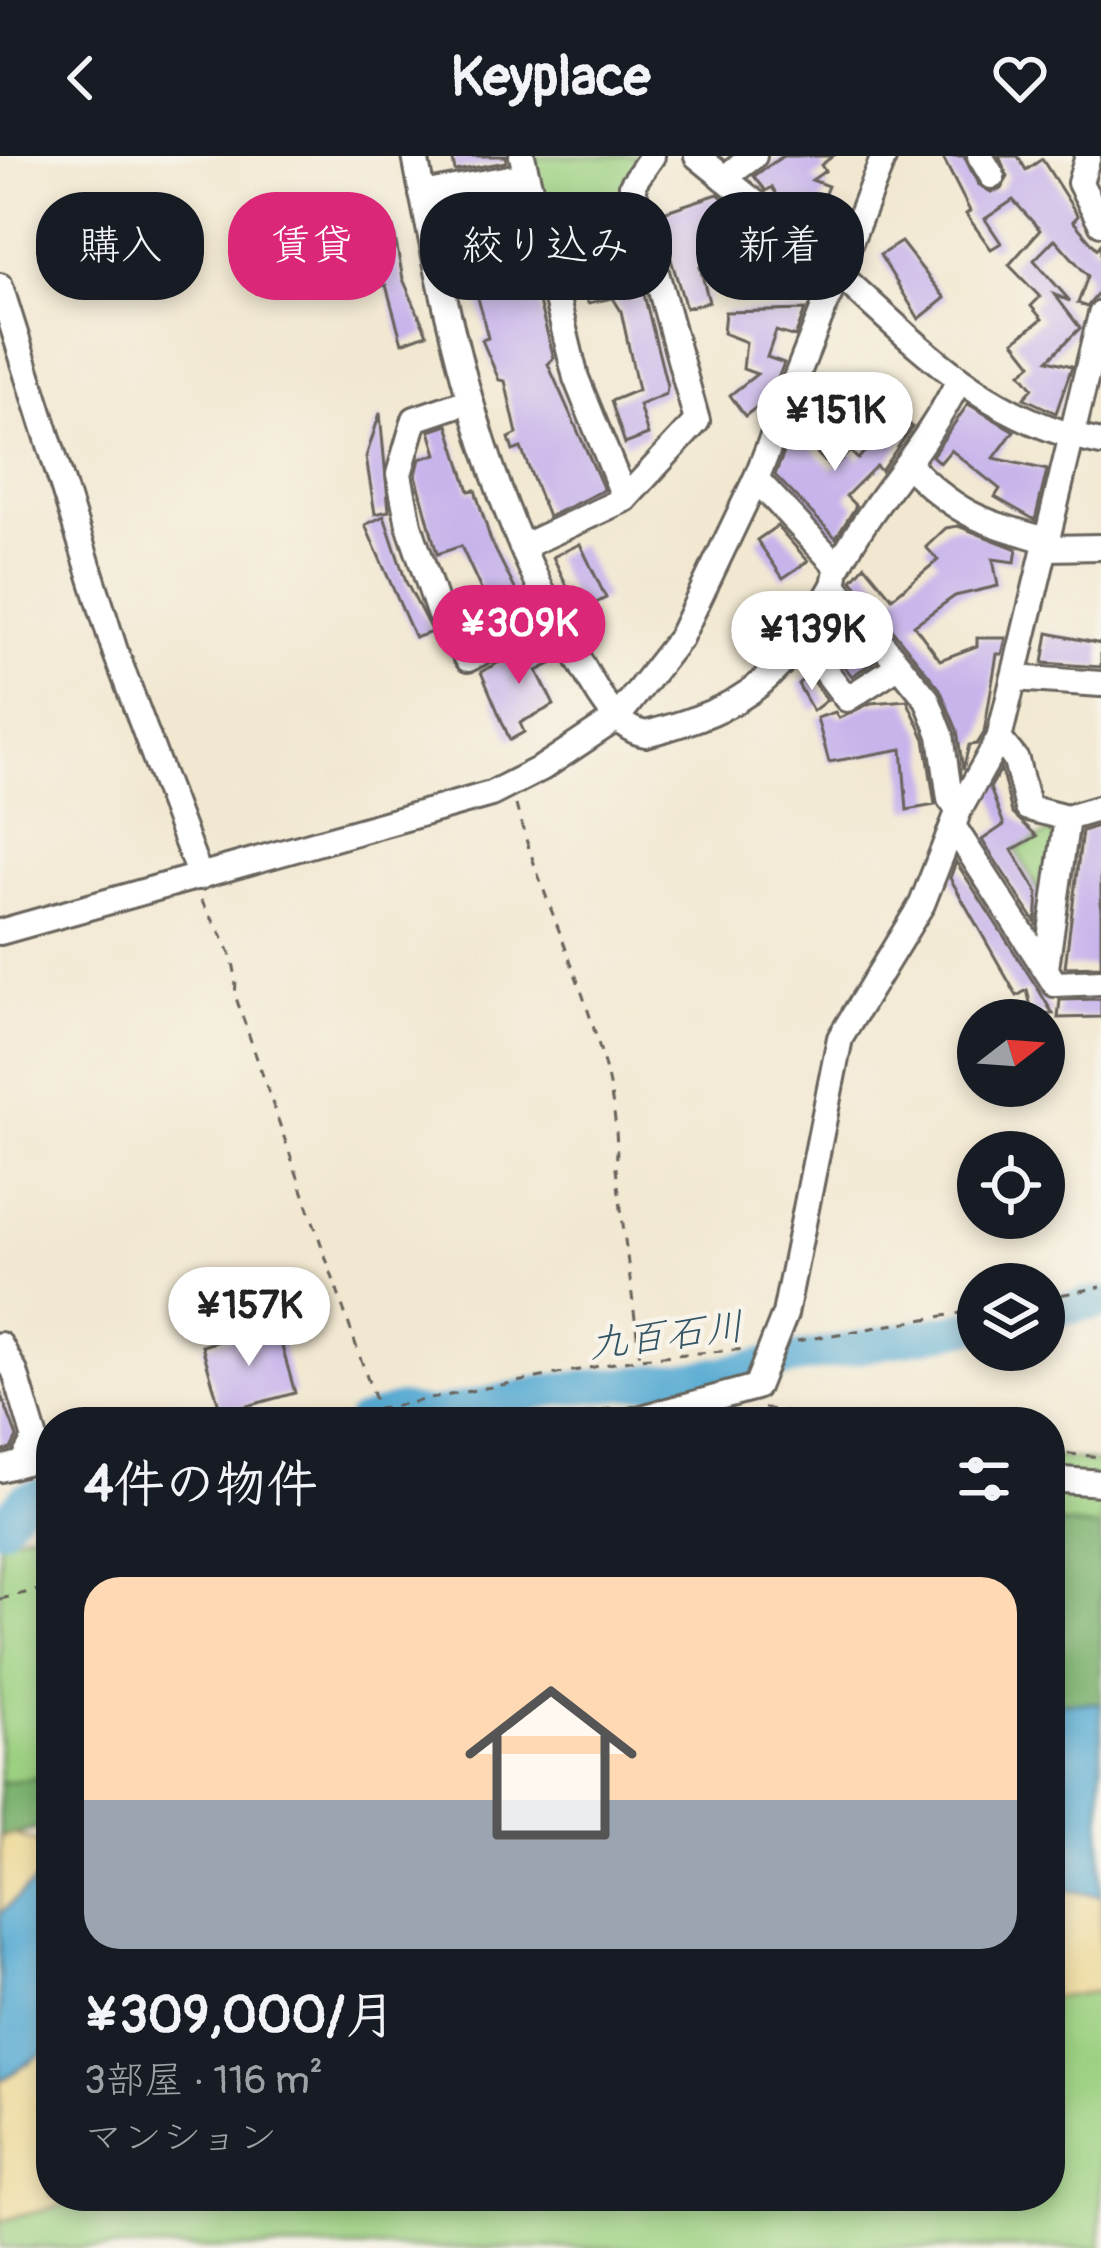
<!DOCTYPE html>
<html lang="ja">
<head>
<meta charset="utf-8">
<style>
  body { margin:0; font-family:Pangolin,"Klee One",sans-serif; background:#20242c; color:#f1f3f6; height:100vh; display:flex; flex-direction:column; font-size:45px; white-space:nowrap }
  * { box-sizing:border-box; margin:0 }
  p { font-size:39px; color:#9ea1a6 }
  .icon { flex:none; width:66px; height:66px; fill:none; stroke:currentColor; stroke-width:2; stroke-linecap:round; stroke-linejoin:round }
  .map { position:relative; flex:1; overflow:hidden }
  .sheet { position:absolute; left:36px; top:1251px; width:1029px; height:804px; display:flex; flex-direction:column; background:#171b24; border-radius:48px; box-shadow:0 6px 18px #0003 }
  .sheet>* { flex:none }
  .banner { position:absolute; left:36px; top:36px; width:1029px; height:108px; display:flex; gap:24px }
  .needle { width:78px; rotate:73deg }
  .tools { position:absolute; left:957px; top:843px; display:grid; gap:24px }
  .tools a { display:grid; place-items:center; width:108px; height:108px; border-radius:50%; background:#171b24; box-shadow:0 6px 18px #0003; font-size:60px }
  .price { position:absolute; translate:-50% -102px; padding:0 27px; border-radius:42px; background:#fff; color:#222; font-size:39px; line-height:78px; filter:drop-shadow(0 3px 6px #0008) }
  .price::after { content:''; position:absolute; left:50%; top:72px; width:36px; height:27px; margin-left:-18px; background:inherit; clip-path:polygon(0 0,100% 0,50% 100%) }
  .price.current { background:#db2777; color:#fff }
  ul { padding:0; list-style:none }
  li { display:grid; align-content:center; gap:24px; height:636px; padding:0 48px }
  li span { display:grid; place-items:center; height:372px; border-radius:36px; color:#555 }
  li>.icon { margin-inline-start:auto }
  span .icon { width:216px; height:216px; fill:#fffc; stroke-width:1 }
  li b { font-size:51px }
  h2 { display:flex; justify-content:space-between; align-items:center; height:144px; padding:0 48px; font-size:51px }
  .tag { padding:0 42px; border-radius:48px; background:#171b24; box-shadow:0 6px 18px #0003; font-size:42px; line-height:108px }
  .tag.current { background:#db2777; color:#fff }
  header { display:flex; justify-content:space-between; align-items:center; height:156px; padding:0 48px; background:#171b24; font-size:54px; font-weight:700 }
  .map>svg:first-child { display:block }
  .green { fill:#9cd081; stroke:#5c764e; stroke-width:3 }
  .forest { fill:#7db26f; stroke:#4c6746; stroke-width:3 }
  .sand { fill:#eeda9e; stroke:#857b5d; stroke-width:3 }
  .water { fill:#58abd3; stroke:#3a6478; stroke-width:3 }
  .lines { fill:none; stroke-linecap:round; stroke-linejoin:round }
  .river { stroke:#58abd3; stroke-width:33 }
  .building { fill:#c7b4eb }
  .minor-casing { stroke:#67635b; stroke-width:30 }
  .path { stroke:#67635b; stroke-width:3; stroke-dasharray:9 9; stroke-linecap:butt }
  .minor { stroke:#fff; stroke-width:24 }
  .labels { text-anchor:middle; stroke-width:9; stroke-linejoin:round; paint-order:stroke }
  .water-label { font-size:39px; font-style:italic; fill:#345565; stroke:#f7f3e8 }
</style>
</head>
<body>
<header><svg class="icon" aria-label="back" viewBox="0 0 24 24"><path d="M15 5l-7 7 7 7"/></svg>Keyplace<svg class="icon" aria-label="heart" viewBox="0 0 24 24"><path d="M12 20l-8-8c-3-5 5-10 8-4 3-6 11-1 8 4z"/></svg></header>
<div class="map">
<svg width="1101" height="2092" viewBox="0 0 1101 2092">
  <rect width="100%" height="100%" fill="#f7f3e8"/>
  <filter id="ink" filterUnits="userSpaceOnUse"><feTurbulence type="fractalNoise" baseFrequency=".00833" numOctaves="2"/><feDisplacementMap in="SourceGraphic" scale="24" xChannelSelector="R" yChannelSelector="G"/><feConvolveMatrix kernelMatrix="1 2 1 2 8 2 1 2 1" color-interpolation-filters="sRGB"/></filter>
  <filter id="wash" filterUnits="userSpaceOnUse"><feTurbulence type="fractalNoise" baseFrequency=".004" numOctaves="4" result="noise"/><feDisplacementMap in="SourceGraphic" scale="48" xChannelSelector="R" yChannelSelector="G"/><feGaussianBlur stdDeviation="2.7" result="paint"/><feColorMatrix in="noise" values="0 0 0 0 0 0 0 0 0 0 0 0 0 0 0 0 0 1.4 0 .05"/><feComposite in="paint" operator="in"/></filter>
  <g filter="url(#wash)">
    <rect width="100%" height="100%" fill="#f2e8d1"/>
    <g class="green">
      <polygon points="529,0 643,0 630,58 549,79"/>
      <polygon points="1059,671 1047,749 1016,694"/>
      <polygon points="721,1256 797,1266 490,1266 511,1261"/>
      <polygon points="1050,1300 1101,1307 1101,1372 1050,1367"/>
      <polygon points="51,1370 51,1620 0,1627 0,1384"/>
      <polygon points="1101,1835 1101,2092 0,2092 0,2065 100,2040 1050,2040 1050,1842"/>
    </g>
    <g class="forest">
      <polygon points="1050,1367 1101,1372 1101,1547 1050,1546"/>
      <polygon points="51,1620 51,1669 0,1681 0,1627"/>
    </g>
    <g class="sand">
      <polygon points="13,1678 51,1690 51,1711 0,1758 0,1681"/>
      <polygon points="1050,1731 1101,1740 1101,1835 1050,1842"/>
      <polygon points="51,1892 51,2040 100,2040 0,2065 0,1926"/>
    </g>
    <g class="water">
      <polygon points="1050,1546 1101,1547 1101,1740 1050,1731"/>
      <polygon points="51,1711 51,1892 0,1925 0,1758"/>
    </g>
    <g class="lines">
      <g class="river">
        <polyline points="1044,1157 1101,1146"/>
        <polyline points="362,1266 400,1254 431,1259 551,1234 698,1221 978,1169"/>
        <polyline points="0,1371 24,1343 51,1336"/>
      </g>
    </g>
    <g id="blocks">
      <g class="building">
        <polygon points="452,0 506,0 506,6 455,15"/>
        <polygon points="783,0 833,0 821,9 825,15 812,24 828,30 816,59 781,45 772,31 766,35 754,20"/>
        <polygon points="942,0 964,0 978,28 991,36 1001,33 1008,21 999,0 1018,0 1026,14 1042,3 1078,60 1073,65 1097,93 1101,88 1101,134 1087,151 1078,147 1088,120 1055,83 1034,104 1070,145 1055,139 1080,172 1048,204 1072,210 1056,257 1024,242 1033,232 1021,217 1032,208 1014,185 1042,163 1031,150 1040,141 1009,109 1040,74 1013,44 985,63 1001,87 991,93 966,58 970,55"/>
        <polygon points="718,38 730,48 740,69 750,64 767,83 700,111 709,146 686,152 657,58"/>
        <polygon points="510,39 554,202 548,208 604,334 548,361 521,292 513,295 509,282 517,278 505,225 499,224 482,184 488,182 469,105 503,95 496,62 467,69 456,49"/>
        <polygon points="393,71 403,123 427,178 402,187 386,129 379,131 371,105 381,101 373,79"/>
        <polygon points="628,75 667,230 666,238 639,249 648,279 625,288 611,245 638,234 621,155 613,142 588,147 580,113 571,115 565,93"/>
        <polygon points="901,86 945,142 919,163 880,99"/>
        <polygon points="806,113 814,129 787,143 779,127"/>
        <polygon points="805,154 795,181 776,175 767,201 784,207 771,240 745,260 730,239 757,218 743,213 746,186 723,177 725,156"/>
        <polygon points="968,248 1014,275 994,302 1047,314 1035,364 995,341 1000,333 951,294 940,307 932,300"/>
        <polygon points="380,257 389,355 375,358 366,301"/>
        <polygon points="898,258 912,271 881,315 876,310 846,340 856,350 836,382 775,319 789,284 797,276 832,313 850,295 858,303"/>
        <polygon points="448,269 469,335 475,334 491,385 525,453 471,477 456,453 484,440 461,390 437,398 416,319 420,303 437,298 430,275"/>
        <polygon points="384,360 406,426 432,476 415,482 365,369"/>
        <polygon points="777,370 808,405 783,422 757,384"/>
        <polygon points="958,370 1017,393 1015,406 993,403 998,430 955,440 914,469 940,504 977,490 977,482 1006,482 1002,498 997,498 984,577 977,588 969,589 963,614 957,574 940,533 852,424 865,409 892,442 938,404 926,391 946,372"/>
        <polygon points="580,388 606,442 579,455 553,401"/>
        <polygon points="837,459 875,505 852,520 821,482"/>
        <polygon points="1048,477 1101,488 1101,511 1043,507"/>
        <polygon points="541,484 553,507 537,515 554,549 520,567 524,576 510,584 481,516"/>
        <polygon points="808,519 827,544 813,555 798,528"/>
        <polygon points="907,544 925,583 935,649 907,654 902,593 829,606 817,562 835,556 839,562 871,547"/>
        <polygon points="1001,613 1012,657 1037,680 1012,694 1038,737 1036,767 982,684 1004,669 990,632"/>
        <polygon points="1101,669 1101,810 1065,811 1082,675"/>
        <polygon points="956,706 1040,836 1053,858 1033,859 1027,834 1017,840 950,722"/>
        <polygon points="1101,843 1101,861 1058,862 1060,844"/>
        <polygon points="276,1169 295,1237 221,1257 202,1190"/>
        <polygon points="0,1235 17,1281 11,1293 0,1296"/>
      </g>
    </g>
  </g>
  <g filter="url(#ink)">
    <use href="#blocks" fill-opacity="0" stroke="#67635b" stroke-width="3"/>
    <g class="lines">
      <g class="minor-casing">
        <g id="minor">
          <path d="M415,0c33,176 72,350 165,506 15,25 35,68 66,72 106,-28 133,-54 188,-149"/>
          <polyline points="522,0 576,222 625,343"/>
          <path d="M697,0c48,39 97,77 143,119 83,75 147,145 261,168"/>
          <polyline points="980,0 992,20"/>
          <polyline points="1088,0 1080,27 1101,67"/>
          <polyline points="724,22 754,0"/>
          <polyline points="422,38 526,19"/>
          <polyline points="0,130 115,495 200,721"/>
          <polyline points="468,245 415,263 399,318 409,369 439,457 468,503 554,458"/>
          <path d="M907,308c51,52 74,57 142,77"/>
          <path d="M756,323l82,88c36,-69 87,-117 121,-187"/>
          <polyline points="522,391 625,343 697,265 632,29 652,0"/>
          <polyline points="1048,392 1101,391"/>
          <polyline points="836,419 834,429 927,543 941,579 950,643 959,654"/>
          <polyline points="802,484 847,543 898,510"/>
          <polyline points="1014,522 1101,528"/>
          <polyline points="999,583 1016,604 1028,652 1067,662 1046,812"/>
          <polyline points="1067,662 1101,652"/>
          <polyline points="953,670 1055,828 1101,826"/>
          <polyline points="0,776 491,638 542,612 617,562 680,482 756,323 884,0"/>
          <polyline points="0,1189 15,1216 35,1283 22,1307 0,1313"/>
          <polyline points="627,1266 756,1231 785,1158 840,882 922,748 959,654 999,583 1101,158"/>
          <polyline points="1050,1323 1101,1327"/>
        </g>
      </g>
      <g class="path">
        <path d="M516,649c27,106 110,258 100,364l24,189"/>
        <path d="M201,744c18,32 39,57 34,95l143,414 262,-51 106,-9"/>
        <polyline points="1044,1142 1101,1131"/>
        <polyline points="797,1185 978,1154"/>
        <polyline points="764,1252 839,1266"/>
        <polyline points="551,1266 613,1252"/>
        <polyline points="1050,1296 1101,1301"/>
        <polyline points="0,1443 51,1431"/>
      </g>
      <use href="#minor" class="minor"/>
    </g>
  </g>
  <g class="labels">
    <g class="water-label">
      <text transform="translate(666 1178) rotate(-7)" y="14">九百石川</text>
    </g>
  </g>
</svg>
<div class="tools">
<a><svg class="needle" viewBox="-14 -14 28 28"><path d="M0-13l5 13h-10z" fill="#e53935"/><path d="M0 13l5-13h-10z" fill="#9ea1a6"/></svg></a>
<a><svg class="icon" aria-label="locate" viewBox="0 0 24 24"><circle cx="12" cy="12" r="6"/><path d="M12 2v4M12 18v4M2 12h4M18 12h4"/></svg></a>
<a><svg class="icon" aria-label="layers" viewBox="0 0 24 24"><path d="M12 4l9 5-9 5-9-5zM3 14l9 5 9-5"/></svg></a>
</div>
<b class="price" style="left:835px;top:318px">¥151K</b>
<b class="price current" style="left:519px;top:531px">¥309K</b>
<b class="price" style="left:812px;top:537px">¥139K</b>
<b class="price" style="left:249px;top:1213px">¥157K</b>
<div class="banner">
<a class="tag">購入</a>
<a class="tag current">賃貸</a>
<a class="tag">絞り込み</a>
<a class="tag">新着</a>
</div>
<section class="sheet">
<h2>4件の物件<svg class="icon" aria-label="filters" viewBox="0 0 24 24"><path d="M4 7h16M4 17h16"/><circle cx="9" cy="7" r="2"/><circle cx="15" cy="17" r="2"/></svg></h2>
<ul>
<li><span style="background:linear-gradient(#ffd9b3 60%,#9aa5b1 0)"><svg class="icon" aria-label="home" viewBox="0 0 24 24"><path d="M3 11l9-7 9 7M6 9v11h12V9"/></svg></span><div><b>¥309,000/月</b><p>3部屋 · 116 m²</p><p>マンション</p></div></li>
</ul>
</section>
</div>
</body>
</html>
